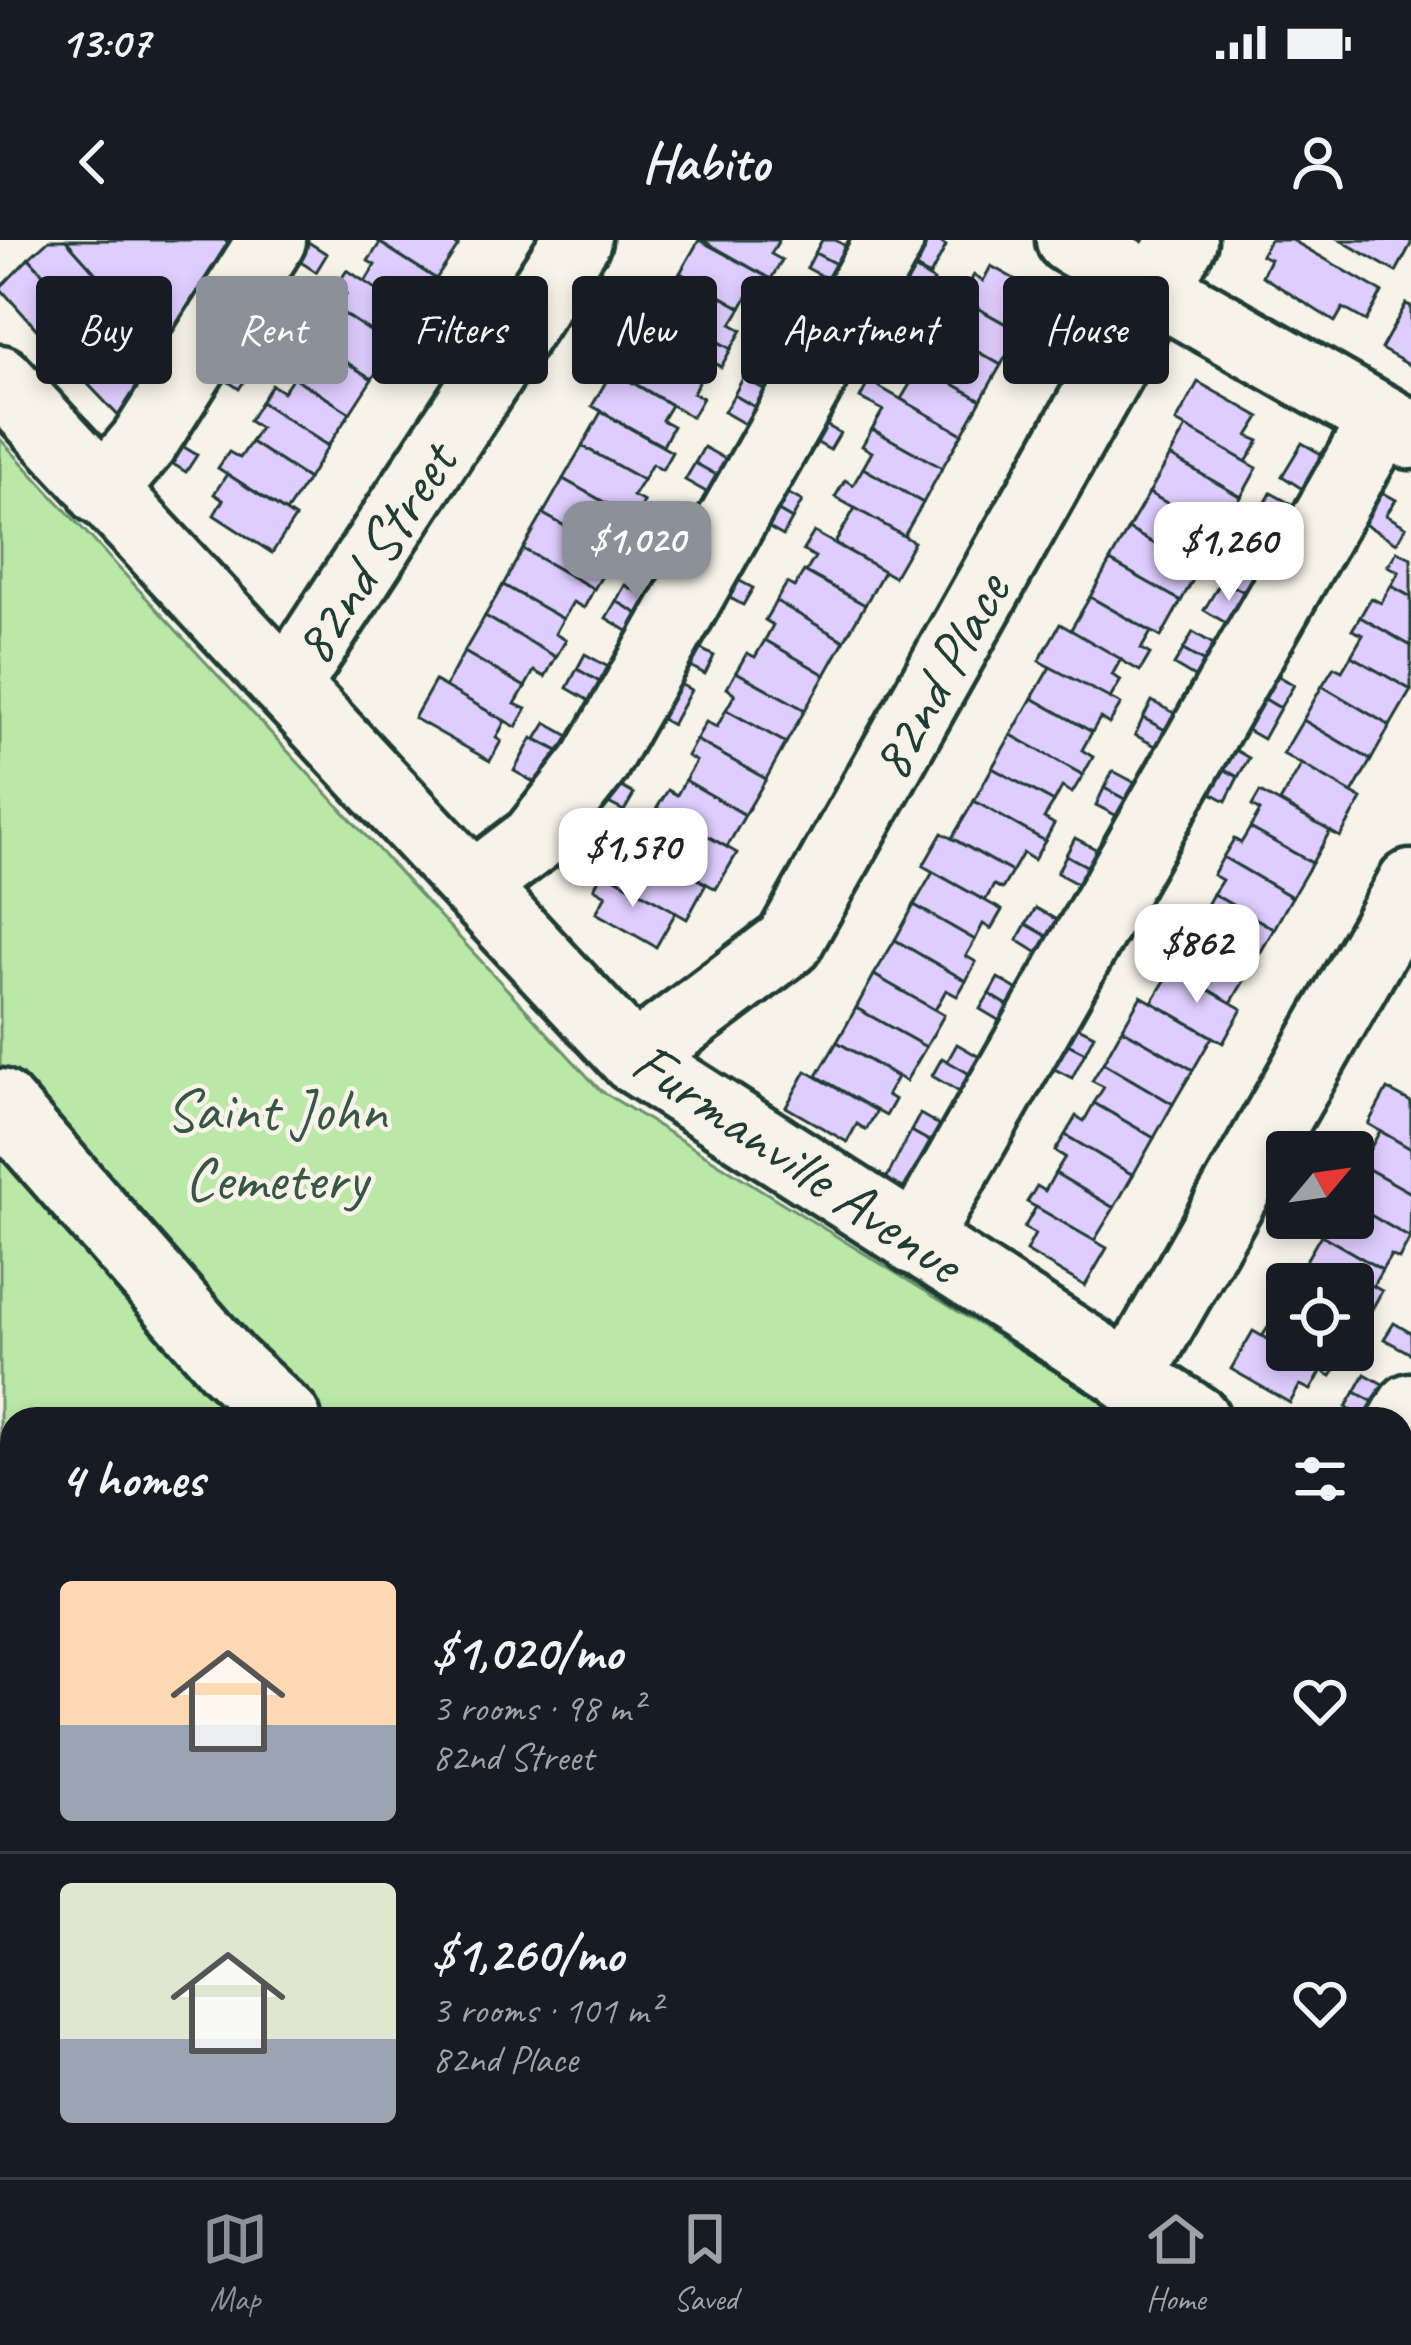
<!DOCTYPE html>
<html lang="en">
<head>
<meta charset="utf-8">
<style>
  body { margin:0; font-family:Caveat,sans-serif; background:#242831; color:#f1f3f6; height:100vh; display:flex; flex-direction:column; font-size:45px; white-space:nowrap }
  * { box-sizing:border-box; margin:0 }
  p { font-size:39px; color:#9ea1a6 }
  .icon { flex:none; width:66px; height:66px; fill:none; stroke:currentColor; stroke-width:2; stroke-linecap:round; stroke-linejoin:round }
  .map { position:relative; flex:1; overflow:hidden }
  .sheet { position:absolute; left:0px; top:1167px; width:1413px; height:771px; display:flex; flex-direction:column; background:#171b24; border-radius:36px 36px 0 0; box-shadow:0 6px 18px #0003 }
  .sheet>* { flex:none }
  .hud { position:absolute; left:36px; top:36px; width:1341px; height:108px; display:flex; gap:24px }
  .needle { width:78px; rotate:61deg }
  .controls { position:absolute; left:1266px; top:891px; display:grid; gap:24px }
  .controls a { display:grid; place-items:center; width:108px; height:108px; border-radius:12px; background:#171b24; box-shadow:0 6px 18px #0003; font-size:60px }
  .price { position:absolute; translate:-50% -102px; padding:0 27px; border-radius:24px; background:#fff; color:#222; font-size:39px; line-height:78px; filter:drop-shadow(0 3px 6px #0008) }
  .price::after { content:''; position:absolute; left:50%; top:72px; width:36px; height:27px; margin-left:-18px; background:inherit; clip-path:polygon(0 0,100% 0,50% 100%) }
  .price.active { background:#8c9099; color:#fff }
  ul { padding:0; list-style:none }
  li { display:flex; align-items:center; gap:36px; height:300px; padding:0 60px }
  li+li { border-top:3px solid #363941 }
  li span { display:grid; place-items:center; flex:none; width:336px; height:240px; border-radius:12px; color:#555 }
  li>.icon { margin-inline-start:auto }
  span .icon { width:144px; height:144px; fill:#fffc; stroke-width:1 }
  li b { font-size:51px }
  h2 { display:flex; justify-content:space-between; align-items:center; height:144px; padding:0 60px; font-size:51px }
  .pill { padding:0 42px; border-radius:12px; background:#171b24; box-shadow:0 6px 18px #0003; font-size:42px; line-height:108px }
  .pill.active { background:#8c9099; color:#fff }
  .status { display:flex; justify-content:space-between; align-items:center; height:84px; padding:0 60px; background:#171b24; direction:ltr }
  .status svg { height:33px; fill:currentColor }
  header { display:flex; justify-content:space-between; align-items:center; height:156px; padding:0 60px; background:#171b24; font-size:54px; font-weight:700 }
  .menu { display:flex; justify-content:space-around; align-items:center; height:168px; border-top:3px solid #363941; background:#171b24; font-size:33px; color:#9ea1a6 }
  .menu a { display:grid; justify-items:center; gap:6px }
  .menu .active { color:#8c9099 }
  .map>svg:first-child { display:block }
  .green { fill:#b9e8a7; stroke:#6c926e; stroke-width:3 }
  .building { fill:#e0cdff; stroke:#1f3d34; stroke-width:3 }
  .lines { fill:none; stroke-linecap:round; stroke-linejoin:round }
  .minor-casing { stroke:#1f3d34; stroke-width:75 }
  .minor { stroke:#f7f3e8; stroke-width:66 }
  .labels { text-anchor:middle; stroke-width:9; stroke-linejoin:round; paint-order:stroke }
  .street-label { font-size:60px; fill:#1f3d34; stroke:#f7f3e8 }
  .park-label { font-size:60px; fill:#365745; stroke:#f7f3e8 }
</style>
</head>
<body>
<div class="status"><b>13:07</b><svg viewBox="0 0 49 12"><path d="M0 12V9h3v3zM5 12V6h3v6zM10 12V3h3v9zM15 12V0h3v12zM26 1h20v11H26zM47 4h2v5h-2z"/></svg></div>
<header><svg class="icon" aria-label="back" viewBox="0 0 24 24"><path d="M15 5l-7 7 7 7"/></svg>Habito<svg class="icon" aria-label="person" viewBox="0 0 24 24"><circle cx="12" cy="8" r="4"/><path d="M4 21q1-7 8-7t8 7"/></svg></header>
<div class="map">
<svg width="1411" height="1937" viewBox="0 0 1411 1937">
  <rect width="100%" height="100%" fill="#f7f3e8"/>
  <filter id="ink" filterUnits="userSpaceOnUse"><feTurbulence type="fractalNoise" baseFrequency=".00833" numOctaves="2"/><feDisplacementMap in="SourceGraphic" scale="24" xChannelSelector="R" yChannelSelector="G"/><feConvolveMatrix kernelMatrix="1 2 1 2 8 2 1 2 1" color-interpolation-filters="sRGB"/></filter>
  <g filter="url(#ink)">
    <polygon class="green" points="0,199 600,850 1132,1179 12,1179 12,1926 1401,1926 1401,1345 1411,1352 1411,1937 0,1937"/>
    <g class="building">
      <polygon points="49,0 66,0 126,67 96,93 29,18"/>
      <polygon points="66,0 226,0 237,12 127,185 88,144 132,74"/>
      <polygon points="292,0 305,0 327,14 316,32 285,12"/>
      <polygon points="376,0 448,0 458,6 436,39"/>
      <polygon points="699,0 771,39 760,59 750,52 741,68 680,33"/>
      <polygon points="702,0 779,0 771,14 782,20 771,39"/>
      <polygon points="822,0 835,0 857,12 847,30 815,13"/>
      <polygon points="910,0 937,0 946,6 930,36 900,19"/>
      <polygon points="1270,0 1292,0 1382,52 1366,81 1343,68 1335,82 1262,36 1270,19 1261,15"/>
      <polygon points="1340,0 1411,0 1411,4 1396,32"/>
      <polygon points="380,3 447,46 425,81 365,42 375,25 368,21"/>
      <polygon points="815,13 847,30 839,45 807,28"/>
      <polygon points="29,18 96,93 65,121 0,48"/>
      <polygon points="899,20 934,41 925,58 919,55 911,69 879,51"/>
      <polygon points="991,26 1052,60 1031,98 961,59 974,35 983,41"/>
      <polygon points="347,30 414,74 393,106 336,69 346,54 336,47"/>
      <polygon points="680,33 741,68 731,84 742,90 731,109 660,69"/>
      <polygon points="263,47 293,66 283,81 253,63"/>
      <polygon points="879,51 911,69 900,88 868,70"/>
      <polygon points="952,54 1020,92 1001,125 941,91 951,74 944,69"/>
      <polygon points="253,63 283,81 273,98 242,79"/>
      <polygon points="1406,64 1411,66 1411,126 1381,109"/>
      <polygon points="336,69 393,106 372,139 304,95 315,79 326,86"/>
      <polygon points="660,69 731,109 721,127 711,121 702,136 641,102"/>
      <polygon points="782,69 816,87 806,104 772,86"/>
      <polygon points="769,84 806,104 794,127 757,107"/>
      <polygon points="941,91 1001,125 981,160 911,120 923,99 933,105"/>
      <polygon points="304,95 372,139 350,173 293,137 303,120 293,113"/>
      <polygon points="641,102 702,136 693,153 703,158 692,177 622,136"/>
      <polygon points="221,113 250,132 239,149 210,129"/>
      <polygon points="911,120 981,160 962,194 901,159 910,144 901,139"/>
      <polygon points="612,131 671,165 662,180 673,186 663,206 592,166"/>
      <polygon points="293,137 350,173 328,206 261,162 272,145 283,152"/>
      <polygon points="743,138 775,155 765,173 734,155"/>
      <polygon points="869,141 962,194 942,228 872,189 883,170 860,158"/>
      <polygon points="1198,142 1260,177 1248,196 1259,201 1246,222 1176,182"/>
      <polygon points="734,155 765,173 755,190 724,172"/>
      <polygon points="261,162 328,206 308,239 251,202 260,188 249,181"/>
      <polygon points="601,172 672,212 662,230 652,224 643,240 582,206"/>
      <polygon points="810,176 840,193 830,210 800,193"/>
      <polygon points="1186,187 1257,228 1241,257 1170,216"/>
      <polygon points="872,189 942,228 923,263 863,228 872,212 862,206"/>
      <polygon points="166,196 197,215 186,232 155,213"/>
      <polygon points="251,202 308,239 286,272 218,228 229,212 240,218"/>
      <polygon points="1302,203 1333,221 1312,255 1282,236"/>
      <polygon points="582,206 643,240 633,256 644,262 634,279 563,239"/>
      <polygon points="704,207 736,225 727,241 695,223"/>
      <polygon points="1170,216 1241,257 1220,293 1149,253"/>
      <polygon points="695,223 727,241 717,258 685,240"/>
      <polygon points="863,228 923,263 904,296 835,257 845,240 853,245"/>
      <polygon points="227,234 295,278 272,313 214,275 223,260 214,254"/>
      <polygon points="563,239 634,279 623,300 612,294 604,308 543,274"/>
      <polygon points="1366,243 1396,260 1386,275 1406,287 1397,303 1347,274"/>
      <polygon points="771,244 802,261 792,279 761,261"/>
      <polygon points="1149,253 1220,293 1199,329 1128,289"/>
      <polygon points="1271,253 1304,271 1293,291 1260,273"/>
      <polygon points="761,261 792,279 783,296 752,278"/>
      <polygon points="855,268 914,302 894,337 835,303"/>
      <polygon points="1260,273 1293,291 1284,306 1252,288"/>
      <polygon points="543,274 604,308 594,325 605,331 594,349 523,309"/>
      <polygon points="663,276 698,295 689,311 655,291"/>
      <polygon points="1128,289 1199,329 1181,361 1110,321"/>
      <polygon points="655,291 689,311 679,329 644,310"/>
      <polygon points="814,292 884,331 865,365 806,332 815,317 803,310"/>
      <polygon points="523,309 594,349 584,368 573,362 563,379 503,345"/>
      <polygon points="1397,311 1411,318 1411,357 1391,346 1399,332 1388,326"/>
      <polygon points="1110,321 1181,361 1161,397 1090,357"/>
      <polygon points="1232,322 1264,341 1255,358 1222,340"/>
      <polygon points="721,331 753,348 743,365 712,348"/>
      <polygon points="804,331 865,365 844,401 776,361 787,343 794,347"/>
      <polygon points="1222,340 1255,358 1236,389 1204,370"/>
      <polygon points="503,345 563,379 555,394 566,400 556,417 485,376"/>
      <polygon points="625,345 659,365 650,381 616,361"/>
      <polygon points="1391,346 1411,357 1411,406 1360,377 1371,358 1381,363"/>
      <polygon points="1090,357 1151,392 1141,409 1150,414 1140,431 1070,391"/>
      <polygon points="616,361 650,381 639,398 606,378"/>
      <polygon points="776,361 844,401 825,435 765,400 773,385 765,380"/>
      <polygon points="485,376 556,417 545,437 534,431 525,447 464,412"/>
      <polygon points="1360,377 1411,406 1411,450 1351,416 1363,395 1352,390"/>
      <polygon points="1060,384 1121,419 1112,435 1121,440 1109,460 1039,421"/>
      <polygon points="1193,392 1225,411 1215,428 1183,410"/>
      <polygon points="680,398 714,416 705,434 670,415"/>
      <polygon points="765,400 825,435 805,470 736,432 747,413 755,417"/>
      <polygon points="1183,410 1215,428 1206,444 1174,425"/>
      <polygon points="464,412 525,447 515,464 526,469 516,487 445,447"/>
      <polygon points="585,414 619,433 610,448 577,429"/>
      <polygon points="1351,416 1411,450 1390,486 1322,446 1334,427 1342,431"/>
      <polygon points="1260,425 1294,445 1280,468 1246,448"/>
      <polygon points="1050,427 1121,464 1109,484 1100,478 1092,492 1032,458"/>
      <polygon points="577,429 610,448 600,467 567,448"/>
      <polygon points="736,432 805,470 786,503 726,470 735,454 727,448"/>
      <polygon points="665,436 691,450 672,485 640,467"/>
      <polygon points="435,441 505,481 496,498 501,501 490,521 414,478"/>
      <polygon points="1322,446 1390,486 1371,520 1303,480"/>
      <polygon points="1246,448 1280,468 1263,499 1228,479"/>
      <polygon points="1032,458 1092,492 1082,510 1093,517 1083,535 1011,495"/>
      <polygon points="1152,461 1185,479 1176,496 1143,478"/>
      <polygon points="726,470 786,503 766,539 696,500 706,482 717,487"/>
      <polygon points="1143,478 1176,496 1167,512 1135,495"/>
      <polygon points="1303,480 1371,520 1352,553 1283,514"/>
      <polygon points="546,483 576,500 568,516 536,499"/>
      <polygon points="1011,495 1083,535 1072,553 1062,547 1054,562 992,528"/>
      <polygon points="532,498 568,516 548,550 514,531"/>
      <polygon points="1216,499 1249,518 1238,537 1205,519"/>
      <polygon points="696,500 766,539 745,575 685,540 696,521 687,516"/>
      <polygon points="1205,519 1238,537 1226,561 1193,543"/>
      <polygon points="1302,524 1362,559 1340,597 1280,562"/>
      <polygon points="992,528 1054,562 1044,578 1054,584 1045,601 974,561"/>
      <polygon points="1113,531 1145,548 1136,565 1104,548"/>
      <polygon points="602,536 634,554 624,571 591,554"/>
      <polygon points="685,540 745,575 727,607 657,568 668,550 677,555"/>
      <polygon points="1104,548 1136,565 1127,581 1096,565"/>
      <polygon points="1260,552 1330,591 1312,623 1250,588 1260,571 1252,566"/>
      <polygon points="974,561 1045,601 1034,620 1023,613 1012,632 952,598"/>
      <polygon points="667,573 737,613 716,649 647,610"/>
      <polygon points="565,586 598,604 589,620 557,602"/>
      <polygon points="1250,588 1312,623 1292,657 1223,617 1234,599 1241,603"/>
      <polygon points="942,593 1012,632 1002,649 994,645 985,661 923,626"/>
      <polygon points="1075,598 1109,616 1099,633 1066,615"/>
      <polygon points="557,602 589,620 580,636 548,618"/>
      <polygon points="633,602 706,644 687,679 613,637"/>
      <polygon points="1066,615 1099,633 1090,651 1057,633"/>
      <polygon points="1223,617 1292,657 1274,689 1213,654 1222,640 1213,635"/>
      <polygon points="603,631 676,672 656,707 596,673 606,655 594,648"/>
      <polygon points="933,632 1002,670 991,689 983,684 975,700 914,665"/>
      <polygon points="1213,654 1274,689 1252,727 1183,687 1193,669 1202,674"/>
      <polygon points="914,665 975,700 966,716 976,722 966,741 895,700"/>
      <polygon points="1036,668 1069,687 1059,703 1026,684"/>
      <polygon points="1026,684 1059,703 1049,720 1017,700"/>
      <polygon points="1183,687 1252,727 1231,763 1172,729 1183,708 1173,703"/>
      <polygon points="895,700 966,741 957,756 946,750 935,770 874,735"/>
      <polygon points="1172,729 1242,769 1223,803 1152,762"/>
      <polygon points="874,735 944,775 926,807 856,768"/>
      <polygon points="998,738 1029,757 1019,772 989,754"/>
      <polygon points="989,754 1019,772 1010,787 980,769"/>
      <polygon points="1141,756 1212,797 1193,830 1122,789"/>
      <polygon points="856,768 926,807 906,841 837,802"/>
      <polygon points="1059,777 1094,795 1085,813 1050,795"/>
      <polygon points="1122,789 1193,830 1173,864 1103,823"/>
      <polygon points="1050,795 1085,813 1072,838 1037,820"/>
      <polygon points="837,802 897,837 887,855 895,860 886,876 817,836"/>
      <polygon points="957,804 990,823 980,840 947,822"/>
      <polygon points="942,818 980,840 970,858 932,836"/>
      <polygon points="1103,823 1173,864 1154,898 1094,863 1104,847 1092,841"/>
      <polygon points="806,831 877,871 866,890 857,884 847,902 786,867"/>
      <polygon points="1387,849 1411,862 1411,909 1368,884"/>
      <polygon points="1094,863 1154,898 1133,935 1065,895 1076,876 1084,881"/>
      <polygon points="920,874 948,890 940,907 911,891"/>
      <polygon points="911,891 940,907 915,954 886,939"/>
      <polygon points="1380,891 1411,909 1411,953 1361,925"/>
      <polygon points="1065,895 1133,935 1114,968 1055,933 1065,917 1055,911"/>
      <polygon points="1361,925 1411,953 1410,998 1353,965 1353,938"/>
      <polygon points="1055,933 1114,968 1094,1001 1027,962 1037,946 1045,951"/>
      <polygon points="1353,965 1410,998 1399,1019 1391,1015 1382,1030 1321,995 1330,978 1353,978"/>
      <polygon points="1036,967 1107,1008 1085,1046 1026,1011 1035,994 1024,988"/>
      <polygon points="1321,995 1382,1030 1373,1046 1382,1051 1372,1069 1353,1058 1353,1044 1328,1044 1301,1029"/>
      <polygon points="1283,1062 1287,1064 1287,1110 1336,1110 1333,1115 1341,1120 1331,1136 1262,1097"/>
      <polygon points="1394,1083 1411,1093 1411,1114 1384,1099"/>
      <polygon points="1253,1091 1322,1130 1311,1150 1300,1145 1290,1163 1231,1129"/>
      <polygon points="1365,1134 1397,1152 1388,1170 1355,1152"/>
      <polygon points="1355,1152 1388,1170 1382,1179 1367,1179 1346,1167"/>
    </g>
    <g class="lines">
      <g class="minor-casing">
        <g id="minor">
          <polyline points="1070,0 1411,195"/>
          <polyline points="0,139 634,819 1196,1179"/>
          <polyline points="102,252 144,202 272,0"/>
          <polyline points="287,445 577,0"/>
          <polyline points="473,646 535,599 595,523 890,0"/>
          <polyline points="634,819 789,702 1183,0"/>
          <polyline points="0,863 228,1124 287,1179"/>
          <polyline points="915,1001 1383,179"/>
          <polyline points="1129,1139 1411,644"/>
          <polyline points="1401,1185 1411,1167"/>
          <polyline points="1401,1301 1411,1307"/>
          <polyline points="0,1613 12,1619"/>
          <polyline points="0,1726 7,1773 7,1937"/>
          <polyline points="1401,1832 1411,1819"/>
          <polyline points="1368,1937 1370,1926"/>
        </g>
      </g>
      <use href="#minor" class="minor"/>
    </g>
  </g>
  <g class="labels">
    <g class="street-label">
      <text transform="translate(373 313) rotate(-57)" y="21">82nd Street</text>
      <text transform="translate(938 436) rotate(-61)" y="21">82nd Place</text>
      <text transform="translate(798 921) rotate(34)" y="21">Furmanville Avenue</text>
    </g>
    <g class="park-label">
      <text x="276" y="890">Saint John<tspan x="276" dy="69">Cemetery</tspan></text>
    </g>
  </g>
</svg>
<div class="controls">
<a><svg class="needle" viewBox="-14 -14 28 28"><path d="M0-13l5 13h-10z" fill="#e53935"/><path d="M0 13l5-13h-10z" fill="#9ea1a6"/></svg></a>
<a><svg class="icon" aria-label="locate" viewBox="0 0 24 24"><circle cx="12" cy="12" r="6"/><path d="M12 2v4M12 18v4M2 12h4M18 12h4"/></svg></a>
</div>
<b class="price active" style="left:637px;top:363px">$1,020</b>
<b class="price" style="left:1229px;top:364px">$1,260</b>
<b class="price" style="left:633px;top:670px">$1,570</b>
<b class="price" style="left:1197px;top:766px">$862</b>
<div class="hud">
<a class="pill">Buy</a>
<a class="pill active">Rent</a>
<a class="pill">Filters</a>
<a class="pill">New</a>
<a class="pill">Apartment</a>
<a class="pill">House</a>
</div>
<section class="sheet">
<h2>4 homes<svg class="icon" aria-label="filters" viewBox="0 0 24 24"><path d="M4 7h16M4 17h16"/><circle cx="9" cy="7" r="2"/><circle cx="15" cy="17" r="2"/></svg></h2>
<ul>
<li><span style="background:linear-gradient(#ffd9b3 60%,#9aa5b1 0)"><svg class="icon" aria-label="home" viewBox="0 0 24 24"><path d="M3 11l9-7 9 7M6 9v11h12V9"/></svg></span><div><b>$1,020/mo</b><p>3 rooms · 98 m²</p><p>82nd Street</p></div><svg class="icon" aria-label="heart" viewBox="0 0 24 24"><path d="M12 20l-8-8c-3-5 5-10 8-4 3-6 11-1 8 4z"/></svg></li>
<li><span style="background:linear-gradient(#dfe7d0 65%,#9aa5b1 0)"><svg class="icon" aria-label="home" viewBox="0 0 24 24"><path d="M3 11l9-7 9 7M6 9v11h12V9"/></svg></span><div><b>$1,260/mo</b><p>3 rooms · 101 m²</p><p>82nd Place</p></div><svg class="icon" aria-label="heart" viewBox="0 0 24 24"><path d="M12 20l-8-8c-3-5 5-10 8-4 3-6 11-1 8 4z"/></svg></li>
</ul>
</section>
</div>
<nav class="menu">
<a class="active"><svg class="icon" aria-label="map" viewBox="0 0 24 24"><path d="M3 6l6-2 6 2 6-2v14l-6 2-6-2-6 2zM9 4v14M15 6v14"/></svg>Map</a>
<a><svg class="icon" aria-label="saved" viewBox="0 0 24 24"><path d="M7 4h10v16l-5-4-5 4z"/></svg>Saved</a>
<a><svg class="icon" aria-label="home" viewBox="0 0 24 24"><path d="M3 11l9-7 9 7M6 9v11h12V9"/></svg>Home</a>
</nav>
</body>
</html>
